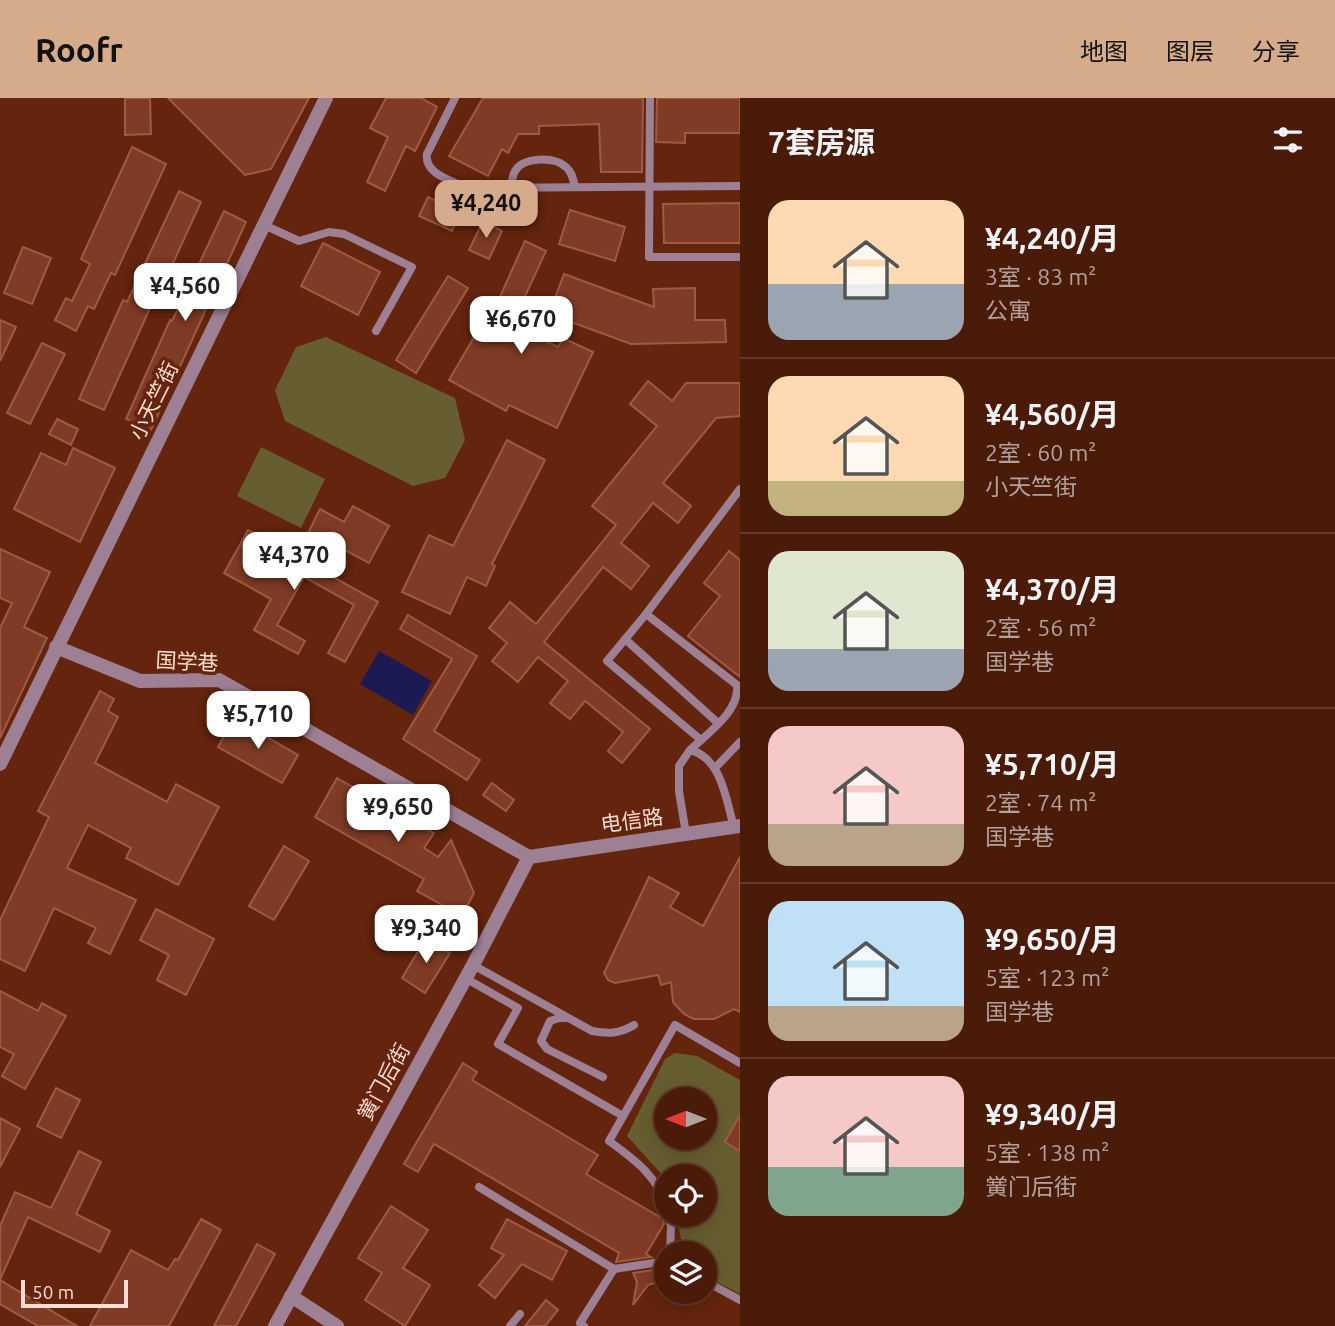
<!DOCTYPE html>
<html lang="zh">
<head>
<meta charset="utf-8">
<style>
  body { margin:0; font-family:Ubuntu,"Noto Sans SC",sans-serif; background:#552818; color:#f1f3f6; height:100vh; display:flex; flex-direction:column; font-size:26px; white-space:nowrap }
  * { box-sizing:border-box; margin:0 }
  p { font-size:23px; color:#b2a19c }
  .icon { flex:none; width:38px; height:38px; fill:none; stroke:currentColor; stroke-width:2; stroke-linecap:round; stroke-linejoin:round }
  .map { position:relative; flex:1; overflow:hidden }
  .panel { display:flex; flex-direction:column; background:#4b1b0a; width:595px }
  .panel>* { flex:none }
  .needle { width:46px; rotate:270deg }
  .fabs { position:absolute; left:654px; top:989px; display:grid; gap:14px }
  .fabs a { display:grid; place-items:center; width:63px; height:63px; border-radius:50%; background:#4b1b0a; box-shadow:0 4px 18px #0003,0 0 0 2px #62392b; font-size:35px }
  .scale { position:absolute; left:21px; bottom:18px; width:107px; box-sizing:border-box; padding-left:7px; border:4px solid #fddcd2; border-top:0; font-size:19px; line-height:24px; white-space:nowrap; color:#fddcd2; -webkit-text-stroke:5px #64240d; paint-order:stroke }
  .price { position:absolute; translate:-50% -60px; padding:0 16px; border-radius:14px; background:#fff; color:#222; font-size:23px; line-height:46px; filter:drop-shadow(0 2px 4px #0008) }
  .price::after { content:''; position:absolute; left:50%; top:42px; width:21px; height:16px; margin-left:-10px; background:inherit; clip-path:polygon(0 0,100% 0,50% 100%) }
  .price.current { background:#d6ab8b; color:#111 }
  ul { padding:0; list-style:none }
  li { display:flex; align-items:center; gap:21px; height:175px; padding:0 28px }
  li+li { border-top:2px solid #62392b }
  li span { display:grid; place-items:center; flex:none; width:196px; height:140px; border-radius:21px; color:#555 }
  li>.icon { margin-inline-start:auto }
  span .icon { width:84px; height:84px; fill:#fffc; stroke-width:1 }
  li b { font-size:30px }
  h2 { display:flex; justify-content:space-between; align-items:center; height:84px; padding:0 28px; font-size:30px }
  header { display:flex; align-items:center; gap:42px; box-sizing:border-box; height:98px; padding:0 35px; background:#d6ab8b; color:#111 }
  header strong { font-size:33px }
  nav { display:flex; gap:38px; margin-inline-start:auto; font-size:24px }
  main { display:flex; flex:1; min-height:0 }
  .map>svg:first-child { display:block }
  .green { fill:#675e2f; fill-rule:evenodd }
  .water { fill:#1c1a53 }
  .building { fill:#7f3b25; stroke:#9f5a43; stroke-width:2 }
  .lines { fill:none; stroke-linecap:round; stroke-linejoin:round }
  .service { stroke:#9e8094; stroke-width:8 }
  .minor { stroke:#9e8094; stroke-width:14 }
  .tertiary { stroke:#9e8094; stroke-width:14 }
  .labels { text-anchor:middle; stroke-width:7; stroke-linejoin:round; paint-order:stroke }
  .street-label { font-size:21px; fill:#fddcd2; stroke:#64240d }
</style>
</head>
<body>
<header>
<strong>Roofr</strong>
<nav><a>地图</a><a>图层</a><a>分享</a></nav>
</header>
<main>
<div class="map">
<svg width="740" height="1228" viewBox="0 0 740 1228">
  <rect width="100%" height="100%" fill="#64240d"/>
  <g class="green">
    <polygon points="326,239 455,300 465,342 445,380 413,388 285,323 275,292 296,249"/>
    <polygon points="261,349 325,381 301,430 237,398"/>
    <path d="M675,955l22,3 43,24v214l-35,-18v-23h-21l-8,-38 29,-1v-38h-38v7l-2,-5 -38,-42 38,-77zM667,1001h38v39h-38z"/>
  </g>
  <polygon class="water" points="379,553 432,583 413,617 360,586"/>
  <g class="building">
    <polygon points="125,0 150,0 151,36 125,37"/>
    <polygon points="168,0 309,0 271,71 245,77"/>
    <polygon points="386,0 421,0 437,9 415,53 406,48 385,93 367,84 388,39 370,30"/>
    <polygon points="483,0 643,0 642,74 601,74 599,26 539,28 539,36 518,36 508,55 502,51 488,78 449,58"/>
    <polygon points="657,0 740,0 740,35 685,35 685,45 656,44"/>
    <polygon points="132,49 166,66 115,177 111,175 94,211 88,208 76,233 55,222 66,200 72,203 90,166 81,161"/>
    <polygon points="179,93 201,104 157,200 155,199 104,312 79,301 123,202 127,204"/>
    <polygon points="428,99 460,114 452,133 419,118"/>
    <polygon points="740,105 740,145 664,145 663,106"/>
    <polygon points="570,112 625,129 615,163 559,146"/>
    <polygon points="224,113 246,124 151,332 126,321 170,222 172,223"/>
    <polygon points="483,123 502,133 489,161 469,152"/>
    <polygon points="525,143 546,153 521,207 519,206 507,225 558,249 563,240 593,254 557,330 509,307 506,313 449,282 492,208 495,210"/>
    <polygon points="323,145 380,174 358,217 301,188"/>
    <polygon points="23,149 51,160 32,206 4,195"/>
    <polygon points="564,176 654,209 653,191 695,190 695,222 725,222 726,244 631,246 549,216"/>
    <polygon points="448,178 468,190 416,275 396,262"/>
    <polygon points="0,222 16,229 0,263"/>
    <polygon points="42,245 65,256 30,326 7,315"/>
    <polygon points="648,283 672,303 686,285 740,285 740,318 716,320 663,385 691,408 678,425 653,405 621,445 649,468 631,491 603,469 544,544 650,631 622,665 608,653 623,634 585,603 570,621 550,605 568,583 538,559 518,584 492,563 507,545 489,530 510,504 536,526 616,427 592,408 657,328 630,306"/>
    <polygon points="57,321 78,331 71,347 49,336"/>
    <polygon points="507,342 545,362 492,466 495,468 486,488 467,479 450,516 402,494 429,437 453,448"/>
    <polygon points="73,350 115,370 80,444 14,411 41,355 66,367"/>
    <polygon points="353,408 389,428 369,465 309,433 320,411 344,424"/>
    <polygon points="248,432 378,504 345,564 328,555 354,507 304,479 277,527 305,543 298,556 254,532 271,501 224,475"/>
    <polygon points="0,451 50,474 24,529 47,540 0,640 0,530 12,505 0,500"/>
    <polygon points="729,453 740,462 740,579 688,538 720,498 704,485"/>
    <polygon points="408,517 477,558 434,633 480,662 467,682 403,641 452,561 400,531"/>
    <polygon points="100,593 114,601 108,613 118,619 95,665 167,704 176,686 219,709 178,787 126,760 131,750 88,727 67,770 136,802 110,856 88,845 96,830 54,810 25,873 0,861 0,822 49,719 38,713"/>
    <polygon points="234,620 298,657 282,685 218,649"/>
    <polygon points="337,680 434,735 424,750 438,759 451,742 474,795 462,818 417,793 424,781 315,719"/>
    <polygon points="492,685 514,702 506,713 483,697"/>
    <polygon points="284,748 309,763 274,822 249,808"/>
    <polygon points="740,759 740,914 734,911 714,921 694,921 684,916 673,904 671,884 661,887 658,877 615,885 608,882 604,875 649,779 679,795 670,809 703,828"/>
    <polygon points="156,811 214,841 186,897 157,882 169,857 140,842"/>
    <polygon points="426,840 450,855 425,895 402,880"/>
    <polygon points="0,893 38,913 42,905 66,918 25,991 2,978 14,956 0,949"/>
    <polygon points="463,965 477,974 472,982 598,1057 586,1076 663,1121 664,1126 646,1156 651,1159 616,1164 619,1155 434,1046 418,1074 404,1066"/>
    <polygon points="56,990 80,1002 61,1040 37,1028"/>
    <polygon points="740,1017 740,1053 725,1044"/>
    <polygon points="0,1020 20,1031 0,1069"/>
    <polygon points="79,1053 101,1064 76,1116 110,1133 100,1154 28,1119 0,1182 77,1228 38,1228 0,1206 0,1128 15,1094 51,1110"/>
    <polygon points="391,1108 428,1132 403,1170 430,1187 405,1228 365,1202 382,1175 358,1160"/>
    <polygon points="201,1121 221,1132 169,1228 90,1228 131,1152 168,1172 175,1161 178,1162"/>
    <polygon points="507,1121 567,1153 552,1182 522,1166 495,1200 479,1187 504,1157 491,1150"/>
    <polygon points="257,1146 275,1156 236,1228 214,1228"/>
    <polygon points="667,1170 667,1183 661,1183 648,1187 633,1207 637,1184 633,1175"/>
    <polygon points="546,1202 558,1212 545,1228 525,1228"/>
  </g>
  <g class="lines">
    <g class="service">
      <path d="M455,0l-28,56c-3,20 24,26 40,34l273,-2"/>
      <polyline points="650,0 649,159 740,159"/>
      <path d="M511,89c1,-5 1,-11 4,-16 8,-14 39,-15 51,-4 6,5 7,12 9,20"/>
      <polyline points="264,127 299,143 329,134 344,136 412,169 376,233"/>
      <path d="M646,516l91,71c3,26 -29,48 -47,65"/>
      <polyline points="625,541 718,625"/>
      <polyline points="701,642 607,563 646,516 740,391"/>
      <polyline points="715,670 740,644"/>
      <path d="M686,736l-7,-43v-25l11,-16c32,8 36,50 44,77"/>
      <path d="M473,867l119,66c16,3 27,3 42,-6"/>
      <polyline points="465,880 518,910 498,946 623,1018"/>
      <polyline points="565,920 559,920 550,923 541,943 547,951 603,979"/>
      <polyline points="479,1089 614,1171 667,1163"/>
      <path d="M667,1111c-9,-33 -32,-49 -58,-68l66,-116 65,38"/>
      <polyline points="668,1116 671,1128 670,1155"/>
      <polyline points="705,1183 740,1202"/>
      <polyline points="510,1228 520,1216"/>
      <polyline points="584,1228 580,1225 614,1171"/>
    </g>
    <g class="minor">
      <polyline points="56,549 140,583 219,582 529,759"/>
      <polyline points="529,759 740,728"/>
      <polyline points="291,1198 337,1228"/>
      <polyline points="275,1228 473,867 529,759"/>
    </g>
    <polyline class="tertiary" points="0,666 326,0"/>
  </g>
  <g class="labels">
    <g class="street-label">
      <text transform="translate(154 303) rotate(-64)" y="7">小天竺街</text>
      <text transform="translate(187 564) rotate(3)" y="7">国学巷</text>
      <text transform="translate(632 723) rotate(-8)" y="7">电信路</text>
      <text transform="translate(384 984) rotate(-61)" y="7">黉门后街</text>
    </g>
  </g>
</svg>
<div class="fabs">
<a><svg class="needle" viewBox="-14 -14 28 28"><path d="M0-13l5 13h-10z" fill="#e53935"/><path d="M0 13l5-13h-10z" fill="#b2a19c"/></svg></a>
<a><svg class="icon" aria-label="locate" viewBox="0 0 24 24"><circle cx="12" cy="12" r="6"/><path d="M12 2v4M12 18v4M2 12h4M18 12h4"/></svg></a>
<a><svg class="icon" aria-label="layers" viewBox="0 0 24 24"><path d="M12 4l9 5-9 5-9-5zM3 14l9 5 9-5"/></svg></a>
</div>
<div class="scale">50 m</div>
<b class="price current" style="left:486px;top:142px">¥4,240</b>
<b class="price" style="left:185px;top:225px">¥4,560</b>
<b class="price" style="left:521px;top:258px">¥6,670</b>
<b class="price" style="left:294px;top:494px">¥4,370</b>
<b class="price" style="left:258px;top:653px">¥5,710</b>
<b class="price" style="left:398px;top:746px">¥9,650</b>
<b class="price" style="left:426px;top:867px">¥9,340</b>
</div>
<section class="panel">
<h2>7套房源<svg class="icon" aria-label="filters" viewBox="0 0 24 24"><path d="M4 7h16M4 17h16"/><circle cx="9" cy="7" r="2"/><circle cx="15" cy="17" r="2"/></svg></h2>
<ul>
<li><span style="background:linear-gradient(#ffd9b3 60%,#9aa5b1 0)"><svg class="icon" aria-label="home" viewBox="0 0 24 24"><path d="M3 11l9-7 9 7M6 9v11h12V9"/></svg></span><div><b>¥4,240/月</b><p>3室 · 83 m²</p><p>公寓</p></div></li>
<li><span style="background:linear-gradient(#ffd9b3 75%,#c2b280 0)"><svg class="icon" aria-label="home" viewBox="0 0 24 24"><path d="M3 11l9-7 9 7M6 9v11h12V9"/></svg></span><div><b>¥4,560/月</b><p>2室 · 60 m²</p><p>小天竺街</p></div></li>
<li><span style="background:linear-gradient(#dfe7d0 70%,#9aa5b1 0)"><svg class="icon" aria-label="home" viewBox="0 0 24 24"><path d="M3 11l9-7 9 7M6 9v11h12V9"/></svg></span><div><b>¥4,370/月</b><p>2室 · 56 m²</p><p>国学巷</p></div></li>
<li><span style="background:linear-gradient(#f6c9c9 70%,#b9a48a 0)"><svg class="icon" aria-label="home" viewBox="0 0 24 24"><path d="M3 11l9-7 9 7M6 9v11h12V9"/></svg></span><div><b>¥5,710/月</b><p>2室 · 74 m²</p><p>国学巷</p></div></li>
<li><span style="background:linear-gradient(#bfe0f5 75%,#b9a48a 0)"><svg class="icon" aria-label="home" viewBox="0 0 24 24"><path d="M3 11l9-7 9 7M6 9v11h12V9"/></svg></span><div><b>¥9,650/月</b><p>5室 · 123 m²</p><p>国学巷</p></div></li>
<li><span style="background:linear-gradient(#f6c9c9 65%,#7fa58c 0)"><svg class="icon" aria-label="home" viewBox="0 0 24 24"><path d="M3 11l9-7 9 7M6 9v11h12V9"/></svg></span><div><b>¥9,340/月</b><p>5室 · 138 m²</p><p>黉门后街</p></div></li>
</ul>
</section>
</main>
</body>
</html>
